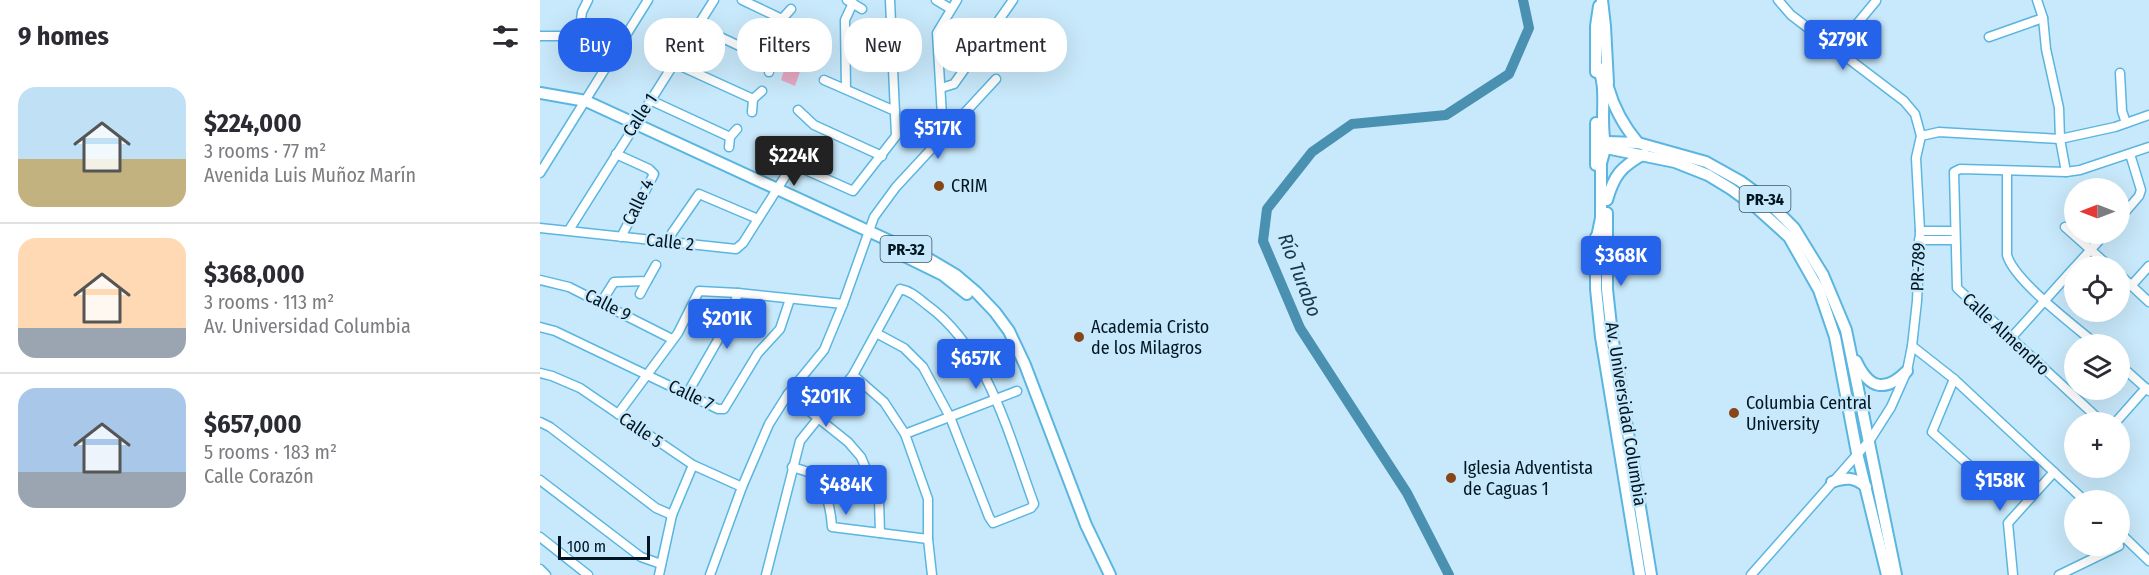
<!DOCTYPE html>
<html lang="en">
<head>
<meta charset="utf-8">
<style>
  body { margin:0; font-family:"Fira Sans Condensed",sans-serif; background:#f2f2f3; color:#2b2b33; height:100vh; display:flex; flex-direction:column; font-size:22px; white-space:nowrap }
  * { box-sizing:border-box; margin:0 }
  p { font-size:20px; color:#7c7c81 }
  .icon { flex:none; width:33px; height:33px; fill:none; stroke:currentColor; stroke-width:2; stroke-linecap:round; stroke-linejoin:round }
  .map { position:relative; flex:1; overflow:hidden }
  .details { display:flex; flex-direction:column; background:#fff; width:540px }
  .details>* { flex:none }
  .banner { position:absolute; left:18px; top:18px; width:570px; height:54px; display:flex; gap:12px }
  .needle { width:39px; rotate:270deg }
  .tools { position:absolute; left:1524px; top:178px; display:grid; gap:12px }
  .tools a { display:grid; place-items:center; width:66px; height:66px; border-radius:50%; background:#fff; box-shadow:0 6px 24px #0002; font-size:30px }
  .scale { position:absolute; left:18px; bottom:15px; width:92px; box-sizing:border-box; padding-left:6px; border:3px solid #001623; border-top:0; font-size:16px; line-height:21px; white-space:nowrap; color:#001623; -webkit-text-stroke:4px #c8e9fb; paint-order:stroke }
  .price { position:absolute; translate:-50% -51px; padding:0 14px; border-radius:6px; background:#2563eb; color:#fff; font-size:20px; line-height:39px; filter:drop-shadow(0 2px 3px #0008) }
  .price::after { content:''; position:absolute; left:50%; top:36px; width:18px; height:14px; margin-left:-9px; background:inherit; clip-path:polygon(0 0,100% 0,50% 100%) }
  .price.active { background:#222; color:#fff }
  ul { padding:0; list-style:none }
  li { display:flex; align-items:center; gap:18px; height:150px; padding:0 18px }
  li+li { border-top:2px solid #e1e1e2 }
  li span { display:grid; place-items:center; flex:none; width:168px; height:120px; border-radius:18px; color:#555 }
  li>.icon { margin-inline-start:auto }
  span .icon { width:72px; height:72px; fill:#fffc; stroke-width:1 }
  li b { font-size:26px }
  h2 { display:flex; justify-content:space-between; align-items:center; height:72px; padding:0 18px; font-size:26px }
  .pill { padding:0 21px; border-radius:24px; background:#fff; box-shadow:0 6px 24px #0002; font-size:21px; line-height:54px }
  .pill.active { background:#2563eb; color:#fff }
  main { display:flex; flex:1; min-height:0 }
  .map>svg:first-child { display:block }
  .green { fill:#e7a9c5 }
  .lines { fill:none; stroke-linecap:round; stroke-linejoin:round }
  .river { stroke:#4990b1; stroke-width:10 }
  .minor-casing { stroke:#5ab6e0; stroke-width:11 }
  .major-casing { stroke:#5ab6e0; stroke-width:14 }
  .minor { stroke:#fff; stroke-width:8 }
  .major { stroke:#fff; stroke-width:10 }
  .poi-dot { fill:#884517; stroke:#c8e9fb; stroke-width:2 }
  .labels { text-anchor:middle; stroke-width:5; stroke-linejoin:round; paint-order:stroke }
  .shield { fill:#c8e9fb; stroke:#3c5564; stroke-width:1.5 }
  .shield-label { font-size:16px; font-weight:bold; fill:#001623 }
  .street-label { font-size:18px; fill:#001623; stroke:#c8e9fb }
  .poi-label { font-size:18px; fill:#001623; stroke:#c8e9fb; text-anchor:start }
  .water-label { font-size:20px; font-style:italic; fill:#173847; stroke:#c8e9fb }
</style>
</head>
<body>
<main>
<section class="details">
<h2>9 homes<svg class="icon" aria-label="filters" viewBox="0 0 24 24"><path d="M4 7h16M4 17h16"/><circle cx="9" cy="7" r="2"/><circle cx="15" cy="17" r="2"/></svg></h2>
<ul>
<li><span style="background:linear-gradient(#bfe0f5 60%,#c2b280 0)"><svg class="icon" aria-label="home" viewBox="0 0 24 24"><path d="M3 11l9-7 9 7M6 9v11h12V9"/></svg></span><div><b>$224,000</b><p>3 rooms · 77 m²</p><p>Avenida Luis Muñoz Marín</p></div></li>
<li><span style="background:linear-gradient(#ffd9b3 75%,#9aa5b1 0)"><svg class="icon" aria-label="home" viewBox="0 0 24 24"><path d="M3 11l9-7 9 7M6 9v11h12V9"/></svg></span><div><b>$368,000</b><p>3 rooms · 113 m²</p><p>Av. Universidad Columbia</p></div></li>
<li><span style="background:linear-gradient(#a9c7e8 70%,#9aa5b1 0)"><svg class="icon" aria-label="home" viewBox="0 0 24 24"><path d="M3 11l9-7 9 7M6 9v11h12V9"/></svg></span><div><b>$657,000</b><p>5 rooms · 183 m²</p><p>Calle Corazón</p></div></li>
</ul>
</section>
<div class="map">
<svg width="1609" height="575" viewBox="0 0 1609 575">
  <rect width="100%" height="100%" fill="#c8e9fb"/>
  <polygon class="green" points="249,55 264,60 255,86 241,80"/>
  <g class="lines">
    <polyline class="river" points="909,575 867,493 760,328 723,241 727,209 772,152 812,124 906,115 969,74 989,28 983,0"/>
    <g class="minor-casing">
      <g id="minor">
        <polyline points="202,0 242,19"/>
        <polyline points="307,0 322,9"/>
        <polyline points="396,0 411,9"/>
        <polyline points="1497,0 1503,18 1506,49 1519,108 1520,139 1526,172"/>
        <polyline points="157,26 229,60"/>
        <polyline points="241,32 242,19 251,9"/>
        <polyline points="0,36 39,36 76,51"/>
        <polyline points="39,36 42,12 48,0"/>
        <polyline points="1449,37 1503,18"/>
        <polyline points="1296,49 1336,1"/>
        <polyline points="134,63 213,99"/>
        <polyline points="229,72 229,60 238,52"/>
        <polyline points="1580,73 1582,111 1586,123"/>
        <polyline points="284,80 355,111"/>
        <polyline points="401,88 414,84 473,0"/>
        <polyline points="306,89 305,20 313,3"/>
        <polyline points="110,100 190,137"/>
        <polyline points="258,110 274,125 342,156"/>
        <polyline points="212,112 213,99 222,91"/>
        <polyline points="402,116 397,33 417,0"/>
        <polyline points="1381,136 1399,132 1520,139 1575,127 1609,115"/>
        <polyline points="189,147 190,137 197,129"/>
        <polyline points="76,154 109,169 114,174 81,237"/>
        <polyline points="230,154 313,191 356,136 350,0"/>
        <path d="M1467,171v84c7,26 68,71 90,90"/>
        <polyline points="0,173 108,0"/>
        <polyline points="1580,218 1599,196 1601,190 1590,154"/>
        <polyline points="1525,227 1570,267"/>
        <polyline points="0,228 196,249 203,243 253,164"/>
        <polyline points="29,230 174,0"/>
        <polyline points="1380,231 1414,231"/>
        <polyline points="1379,240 1414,240"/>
        <polyline points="129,242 132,233 159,194 218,219"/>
        <polyline points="1535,267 1565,234"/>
        <polyline points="1580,275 1609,302"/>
        <polyline points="0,280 29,287 132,339"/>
        <polyline points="1591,286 1609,266"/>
        <polyline points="100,294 107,281"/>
        <polyline points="62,301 74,282 107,281 116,265"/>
        <polyline points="0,327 15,331 178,409 184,409 218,353 240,329 250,299"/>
        <polyline points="1471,338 1534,268"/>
        <polyline points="1372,346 1414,379 1545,501"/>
        <polyline points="1580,365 1609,391"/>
        <polyline points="0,373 12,376 40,388 153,465 202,487"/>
        <polyline points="313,375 344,402 365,434 388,499 388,539 392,575"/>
        <polyline points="1414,379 1392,432 1440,475"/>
        <polyline points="147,394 187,324 198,293"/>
        <polyline points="248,394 308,442 321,457 339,500 340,533"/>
        <polyline points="78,414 138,333 159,291 198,293 303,304"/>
        <polyline points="0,422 10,427 116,508 132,515"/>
        <polyline points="1563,423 1417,288 1414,172 1420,169 1526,172 1540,170 1609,147"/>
        <polyline points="1575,423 1606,388"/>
        <polyline points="365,434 477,391"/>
        <path d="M252,467c6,2 14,3 19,7 15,11 20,36 21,53l96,12"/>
        <polyline points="0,480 101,557 121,564"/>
        <polyline points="1580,533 1609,561"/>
        <polyline points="0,537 48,575"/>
        <polyline points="0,569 6,575"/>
        <polyline points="119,575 132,515 153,465"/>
        <polyline points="170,575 202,487 229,424 248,394 284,350 303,304 334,217 356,187 456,79"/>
        <path d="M226,575l34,-134 53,-66 47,-86c11,2 18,9 27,16 61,44 82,131 107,199l-3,4 -38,15 -4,-6 -39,-100 -27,-50 -19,-19 -26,-14"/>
        <polyline points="1211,575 1330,440 1351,407 1367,371 1372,346 1377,301 1380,231 1376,158 1381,136 1375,114 1364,101 1251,15 1238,0"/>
        <polyline points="1473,575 1468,523 1514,472"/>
        <polyline points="1519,575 1579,546"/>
      </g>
    </g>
    <g class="major-casing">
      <g id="major">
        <polyline points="1062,0 1065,26 1068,83"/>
        <path d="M1056,64c14,22 2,58 10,84l69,14 33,13 23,14 26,19 32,29 30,53 16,47 22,116 30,122"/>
        <polyline points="1056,72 1056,26 1059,6"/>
        <path d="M1068,87c6,22 15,38 30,56"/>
        <polyline points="0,93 46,101 389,259 416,275 436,292 455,312 469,331 485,365 546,525 570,575"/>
        <polyline points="1056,165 1056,123"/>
        <path d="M1067,200c7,-25 14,-33 37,-46"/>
        <polyline points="1067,213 1067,289 1072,335 1111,575"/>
        <polyline points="1056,237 1056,289 1061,337 1100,575"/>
        <polyline points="1056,242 1061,218 1061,163 1067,142 1098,143 1166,162 1200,181 1226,200 1254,228 1283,275 1306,330 1356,575"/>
        <polyline points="350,249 403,275 427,294"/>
        <path d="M1316,361c13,28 29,32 51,10"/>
        <path d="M1292,482c14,-5 23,-5 34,5"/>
      </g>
    </g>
    <use href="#minor" class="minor"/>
    <use href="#major" class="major"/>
  </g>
  <g class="poi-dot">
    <circle cx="399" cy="186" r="6"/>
    <circle cx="539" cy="337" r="6"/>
    <circle cx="1194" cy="413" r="6"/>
    <circle cx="911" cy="478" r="6"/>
  </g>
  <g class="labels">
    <g class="shield">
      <rect x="1199.5" y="186" width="51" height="26" rx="4.5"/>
      <rect x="340.5" y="236" width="51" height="26" rx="4.5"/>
    </g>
    <g class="shield-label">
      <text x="1225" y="205">PR-34</text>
      <text x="366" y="255">PR-32</text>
    </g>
    <g class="street-label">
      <text transform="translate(100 115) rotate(-57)" y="6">Calle 1</text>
      <text transform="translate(98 202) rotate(-64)" y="6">Calle 4</text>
      <text transform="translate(130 242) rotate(6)" y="6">Calle 2</text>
      <text transform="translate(1378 267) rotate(-88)" y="6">PR-789</text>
      <text transform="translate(68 305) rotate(27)" y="6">Calle 9</text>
      <text transform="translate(1466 334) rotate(43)" y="6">Calle Almendro</text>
      <text transform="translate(151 395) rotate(26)" y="6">Calle 7</text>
      <text transform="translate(1086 414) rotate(81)" y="6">Av. Universidad Columbia</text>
      <text transform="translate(101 430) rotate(34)" y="6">Calle 5</text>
    </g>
    <g class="poi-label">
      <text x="411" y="192">CRIM</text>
      <text x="551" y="333">Academia Cristo<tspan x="551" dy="21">de los Milagros</tspan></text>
      <text x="1206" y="409">Columbia Central<tspan x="1206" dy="21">University</tspan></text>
      <text x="923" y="474">Iglesia Adventista<tspan x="923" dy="21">de Caguas 1</tspan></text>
    </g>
    <g class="water-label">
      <text transform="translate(760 275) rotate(69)" y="7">Río Turabo</text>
    </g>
  </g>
</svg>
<div class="tools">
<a><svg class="needle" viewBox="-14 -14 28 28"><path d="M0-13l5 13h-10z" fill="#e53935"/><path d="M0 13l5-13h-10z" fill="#7c7c81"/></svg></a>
<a><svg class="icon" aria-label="locate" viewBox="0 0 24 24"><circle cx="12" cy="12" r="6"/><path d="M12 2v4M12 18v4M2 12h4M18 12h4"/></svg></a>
<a><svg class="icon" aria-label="layers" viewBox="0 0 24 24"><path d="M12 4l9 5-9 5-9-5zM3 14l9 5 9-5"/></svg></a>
<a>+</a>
<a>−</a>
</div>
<div class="scale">100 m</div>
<b class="price" style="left:1303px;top:71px">$279K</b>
<b class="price" style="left:398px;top:160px">$517K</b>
<b class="price active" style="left:254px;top:187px">$224K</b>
<b class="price" style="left:1081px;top:287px">$368K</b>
<b class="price" style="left:187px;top:350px">$201K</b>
<b class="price" style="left:436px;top:390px">$657K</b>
<b class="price" style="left:286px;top:428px">$201K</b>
<b class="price" style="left:1460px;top:512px">$158K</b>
<b class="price" style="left:306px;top:516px">$484K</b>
<div class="banner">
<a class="pill active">Buy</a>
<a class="pill">Rent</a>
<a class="pill">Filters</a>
<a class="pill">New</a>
<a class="pill">Apartment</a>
</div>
</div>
</main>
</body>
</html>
